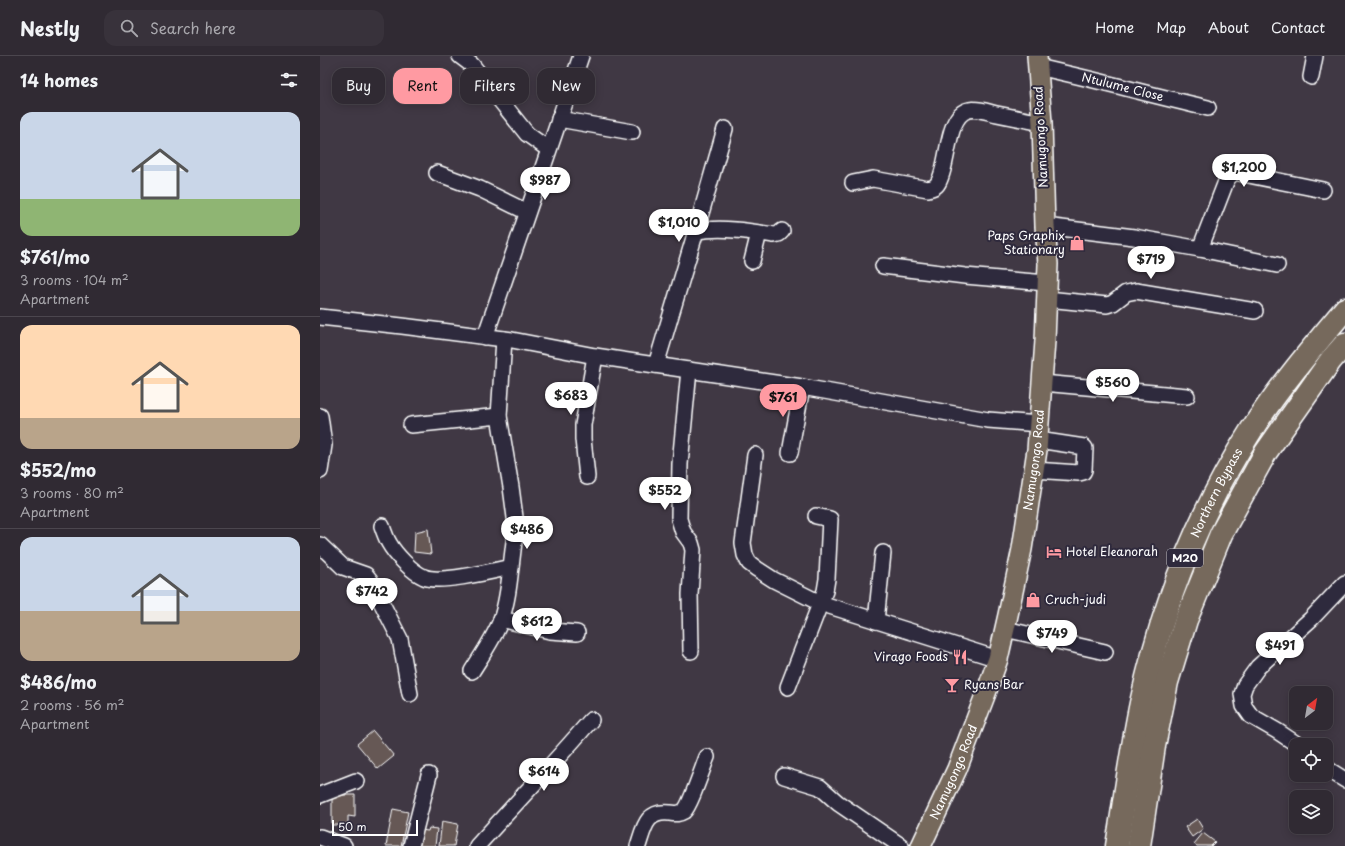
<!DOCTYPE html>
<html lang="en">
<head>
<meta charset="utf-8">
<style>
  body { margin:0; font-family:"Playpen Sans",sans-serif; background:#38323b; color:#f1f3f6; height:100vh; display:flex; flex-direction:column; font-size:15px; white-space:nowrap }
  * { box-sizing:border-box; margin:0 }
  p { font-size:13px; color:#a8a7ac }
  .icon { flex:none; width:22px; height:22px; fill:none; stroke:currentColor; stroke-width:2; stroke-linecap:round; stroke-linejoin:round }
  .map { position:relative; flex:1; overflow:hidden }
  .details { display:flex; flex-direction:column; background:#302a33; width:320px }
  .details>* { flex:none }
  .top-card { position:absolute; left:12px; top:12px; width:380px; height:36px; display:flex; gap:8px }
  .needle { width:26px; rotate:31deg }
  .fabs { position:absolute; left:969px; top:630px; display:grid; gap:8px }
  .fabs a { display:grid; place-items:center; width:44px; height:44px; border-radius:8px; background:#302a33; box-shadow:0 2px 10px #0003,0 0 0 1px #4b464e; font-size:20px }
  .scale { position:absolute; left:12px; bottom:10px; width:86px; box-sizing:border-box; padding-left:4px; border:2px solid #fff; border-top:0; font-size:11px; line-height:14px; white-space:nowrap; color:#fff; -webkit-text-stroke:3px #2f2a3d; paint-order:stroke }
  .price { position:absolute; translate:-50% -34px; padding:0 9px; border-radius:14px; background:#fff; color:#222; font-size:13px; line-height:26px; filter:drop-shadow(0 1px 2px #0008) }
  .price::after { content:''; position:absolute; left:50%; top:24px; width:12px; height:9px; margin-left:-6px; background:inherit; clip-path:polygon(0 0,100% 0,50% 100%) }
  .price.selected { background:#ff9aa2; color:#111 }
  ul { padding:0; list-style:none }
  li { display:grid; align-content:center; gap:8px; height:212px; padding:0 20px }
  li+li { border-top:1px solid #4b464e }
  li span { display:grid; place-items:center; height:124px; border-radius:12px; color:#555 }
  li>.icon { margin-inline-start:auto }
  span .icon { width:72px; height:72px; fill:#fffc; stroke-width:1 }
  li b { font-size:17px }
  h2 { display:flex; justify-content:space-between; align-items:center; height:48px; padding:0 20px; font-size:17px }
  .chip { padding:0 14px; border-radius:12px; background:#302a33; box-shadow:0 2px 10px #0003,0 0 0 1px #4b464e; font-size:14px; line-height:36px }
  .chip.selected { background:#ff9aa2; color:#111 }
  header { display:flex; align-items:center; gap:24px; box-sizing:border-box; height:56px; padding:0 20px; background:#302a33; border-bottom:1px solid #4b464e }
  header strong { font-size:19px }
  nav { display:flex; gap:22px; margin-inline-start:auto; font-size:14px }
  .search { width:280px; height:36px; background:#38323b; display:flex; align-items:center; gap:10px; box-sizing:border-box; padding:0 14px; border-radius:12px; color:#a8a7ac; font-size:15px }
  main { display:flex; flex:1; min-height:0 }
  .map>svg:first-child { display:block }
  .building { fill:#665854; stroke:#fff }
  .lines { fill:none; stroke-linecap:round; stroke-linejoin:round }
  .minor-casing { stroke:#fff; stroke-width:18 }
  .major-casing { stroke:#fff; stroke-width:22 }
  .highway-casing { stroke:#fff; stroke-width:25 }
  .minor { stroke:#2f2a3d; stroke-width:15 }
  .major { stroke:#76695c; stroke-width:19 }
  .highway { stroke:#76695c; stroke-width:22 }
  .labels { text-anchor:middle; stroke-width:4; stroke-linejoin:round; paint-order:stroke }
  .shield { fill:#2f2a3d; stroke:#c1bfc5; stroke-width:1 }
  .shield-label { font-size:11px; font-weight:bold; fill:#fff }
  .street-label { font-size:12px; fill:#fff; stroke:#2f2a3d }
  .poi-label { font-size:12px; fill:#fff; stroke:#2f2a3d; text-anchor:start }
</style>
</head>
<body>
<header>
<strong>Nestly</strong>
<div class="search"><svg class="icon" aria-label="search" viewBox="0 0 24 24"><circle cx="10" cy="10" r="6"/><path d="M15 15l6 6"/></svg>Search here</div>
<nav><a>Home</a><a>Map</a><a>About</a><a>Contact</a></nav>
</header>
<main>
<section class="details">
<h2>14 homes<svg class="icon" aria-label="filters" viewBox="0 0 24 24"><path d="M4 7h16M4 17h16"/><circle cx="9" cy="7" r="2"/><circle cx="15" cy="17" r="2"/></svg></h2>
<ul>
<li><span style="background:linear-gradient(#c9d6e8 70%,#8fb573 0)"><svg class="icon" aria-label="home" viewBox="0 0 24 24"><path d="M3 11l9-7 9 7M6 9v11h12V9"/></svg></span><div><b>$761/mo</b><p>3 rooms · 104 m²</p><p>Apartment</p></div></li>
<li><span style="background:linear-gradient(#ffd9b3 75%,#b9a48a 0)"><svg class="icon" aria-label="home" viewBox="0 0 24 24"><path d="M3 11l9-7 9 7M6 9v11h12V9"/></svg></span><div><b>$552/mo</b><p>3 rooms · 80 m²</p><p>Apartment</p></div></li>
<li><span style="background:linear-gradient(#c9d6e8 60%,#b9a48a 0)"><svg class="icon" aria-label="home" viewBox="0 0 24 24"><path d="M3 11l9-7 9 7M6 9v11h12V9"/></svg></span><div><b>$486/mo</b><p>2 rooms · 56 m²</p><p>Apartment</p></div></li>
</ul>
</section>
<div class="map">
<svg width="1025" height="790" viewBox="0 0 1025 790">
  <rect width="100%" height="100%" fill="#403844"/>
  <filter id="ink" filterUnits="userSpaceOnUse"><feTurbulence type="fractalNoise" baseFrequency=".025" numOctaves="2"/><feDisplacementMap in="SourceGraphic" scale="8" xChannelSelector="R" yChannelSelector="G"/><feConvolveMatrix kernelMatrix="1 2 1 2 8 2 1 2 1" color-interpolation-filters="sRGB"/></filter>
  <g filter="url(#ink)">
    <g class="building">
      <polygon points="108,473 111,498 94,496 95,476"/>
      <polygon points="53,675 74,700 58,713 37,688"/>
      <polygon points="12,739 35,739 35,761 28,760 28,769 12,769"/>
      <polygon points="73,753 88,756 81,790 66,790"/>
      <polygon points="877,763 883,773 872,781 865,771"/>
      <polygon points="122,765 138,768 134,790 119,790"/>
      <polygon points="109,772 117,773 115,790 97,790 100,774 108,775"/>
      <polygon points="883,777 895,786 891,790 877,790 874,788"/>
    </g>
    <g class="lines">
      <g class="minor-casing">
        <g id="minor">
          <polyline points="140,0 152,9 207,78 228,93"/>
          <path id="s1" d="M717,11c57,12 114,28 171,41"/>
          <polyline points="991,21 995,0"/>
          <polyline points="239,63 312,76"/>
          <polyline points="117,117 160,133 207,156"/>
          <path d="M533,127l20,-4 55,10c4,-1 8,-2 10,-6 11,-17 8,-69 31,-73 9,-2 19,2 28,4 15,3 30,6 45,9"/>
          <polyline points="725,170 814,181 880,193 957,209"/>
          <path d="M376,175c27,-4 52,0 78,4l5,-1 3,-3"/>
          <polyline points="880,193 907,123 914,116 1003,134"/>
          <polyline points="432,205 439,177"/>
          <polyline points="563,210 645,220 727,227"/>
          <polyline points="727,243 787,249 793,247 806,237 816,235 935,255"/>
          <polyline points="0,261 82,270 192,284 275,300 482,331 668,364 719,368"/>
          <polyline points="165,281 261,0"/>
          <polyline points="336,309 376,175 405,73"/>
          <polyline points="369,314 360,408 359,463 363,476 371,487 373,494 370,538 371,595"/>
          <polyline points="722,327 867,340"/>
          <polyline points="0,360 4,389 0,415"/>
          <polyline points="91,369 179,360"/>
          <polyline points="470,397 482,331"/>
          <polyline points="435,399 423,487 425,499 429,507 437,513 454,524 500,547 678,603"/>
          <polyline points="714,414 759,417 763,416 764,414 765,392 764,391 718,384"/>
          <polyline points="267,421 263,383 263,369 275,300"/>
          <path d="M62,470c2,6 4,12 7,17 6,11 23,29 35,34 15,7 69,-6 87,-10l5,-42 -5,-38 -12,-71 5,-77"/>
          <polyline points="0,489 23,511 46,519 50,524 80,583 90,638"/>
          <polyline points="181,563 230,575 257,577"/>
          <polyline points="556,565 563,497"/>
          <polyline points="685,573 785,596"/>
          <path d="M152,615c10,-16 22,-33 29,-51 6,-17 8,-35 10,-53"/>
          <polyline points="468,631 505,535 507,523 510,463 496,460"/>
          <polyline points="978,689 957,675 931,660 924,650 922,638 925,629 938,611 991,563 1025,527"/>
          <polyline points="1006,712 1025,724"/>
          <polyline points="464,720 500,731 518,747 581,790"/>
          <polyline points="0,739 36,725"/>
          <polyline points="0,781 24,790"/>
          <polyline points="91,790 109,719"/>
          <path d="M157,790c38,-42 77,-83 114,-126"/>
          <path d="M318,790c6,-18 8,-36 32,-33 6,1 9,1 14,-2 6,-5 19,-44 23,-54"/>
        </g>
      </g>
      <g class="major-casing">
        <g id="major">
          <path id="s2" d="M601,790l36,-77 29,-76 12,-34 10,-44 14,-66 15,-99 8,-109 3,-77 -3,-38 -3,-103 -5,-67"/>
        </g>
      </g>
      <g class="highway-casing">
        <g id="highway">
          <path id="s3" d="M797,790c8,-48 14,-96 24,-143 21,-97 58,-191 111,-274 28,-43 60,-81 93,-120"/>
          <polyline points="819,790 834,690 847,626 866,564 901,478 946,396 1011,304 1025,288"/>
        </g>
      </g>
      <use href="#minor" class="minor"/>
      <use href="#major" class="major"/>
      <use href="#highway" class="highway"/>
    </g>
  </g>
  <defs>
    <g id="shop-bare" transform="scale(1.2)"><path d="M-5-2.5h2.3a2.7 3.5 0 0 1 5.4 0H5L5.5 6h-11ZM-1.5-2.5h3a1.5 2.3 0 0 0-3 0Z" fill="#ff9aa2" stroke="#2f2a3d" stroke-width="2.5" paint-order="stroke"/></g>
    <g id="hotel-bare" transform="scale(1.2)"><path d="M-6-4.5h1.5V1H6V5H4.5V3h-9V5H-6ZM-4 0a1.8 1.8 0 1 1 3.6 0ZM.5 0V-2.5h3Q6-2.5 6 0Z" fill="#ff9aa2" stroke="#2f2a3d" stroke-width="2.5" paint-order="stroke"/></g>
    <g id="restaurant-bare" transform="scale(1.2)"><path d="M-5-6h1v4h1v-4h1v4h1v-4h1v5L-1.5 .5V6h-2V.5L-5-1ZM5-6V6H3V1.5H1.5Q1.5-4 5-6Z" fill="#ff9aa2" stroke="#2f2a3d" stroke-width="2.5" paint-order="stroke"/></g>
    <g id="bar-bare" transform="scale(1.2)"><path d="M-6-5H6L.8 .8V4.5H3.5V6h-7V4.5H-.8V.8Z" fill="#ff9aa2" stroke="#2f2a3d" stroke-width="2.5" paint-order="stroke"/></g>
  </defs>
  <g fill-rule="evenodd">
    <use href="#shop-bare" x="757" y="187"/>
    <use href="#hotel-bare" x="734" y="496"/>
    <use href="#shop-bare" x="713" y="544"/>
    <use href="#restaurant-bare" x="640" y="601"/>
    <use href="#bar-bare" x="632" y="629"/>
  </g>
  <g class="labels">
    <rect class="shield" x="847" y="493" width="36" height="18" rx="3"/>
    <g class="shield-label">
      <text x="865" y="506">M20</text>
    </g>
    <g class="street-label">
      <text dy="4" stroke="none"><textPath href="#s1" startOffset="88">Ntulume Close</textPath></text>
      <text transform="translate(721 81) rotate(-93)" y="4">Namugongo Road</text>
      <text dy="4" stroke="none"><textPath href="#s2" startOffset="405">Namugongo Road</textPath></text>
      <text dy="4" stroke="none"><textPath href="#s3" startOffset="369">Northern Bypass</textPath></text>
      <text dy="4" stroke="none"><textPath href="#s2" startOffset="81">Namugongo Road</textPath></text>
    </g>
    <g class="poi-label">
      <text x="745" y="184" text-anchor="end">Paps Graphix<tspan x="745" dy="14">Stationary</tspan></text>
      <text x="746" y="500">Hotel Eleanorah</text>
      <text x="725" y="548">Cruch-judi</text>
      <text x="628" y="605" text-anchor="end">Virago Foods</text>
      <text x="644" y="633">Ryans Bar</text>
    </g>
  </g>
</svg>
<div class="fabs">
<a><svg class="needle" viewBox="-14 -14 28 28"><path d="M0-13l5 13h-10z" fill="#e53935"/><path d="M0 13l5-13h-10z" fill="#a8a7ac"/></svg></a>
<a><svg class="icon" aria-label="locate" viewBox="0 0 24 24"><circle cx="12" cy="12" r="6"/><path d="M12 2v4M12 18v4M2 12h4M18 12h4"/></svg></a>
<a><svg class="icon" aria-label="layers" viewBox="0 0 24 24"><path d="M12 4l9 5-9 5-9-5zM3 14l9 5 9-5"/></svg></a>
</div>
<div class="scale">50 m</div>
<b class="price" style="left:924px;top:132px">$1,200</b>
<b class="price" style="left:225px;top:145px">$987</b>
<b class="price" style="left:359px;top:187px">$1,010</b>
<b class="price" style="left:831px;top:224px">$719</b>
<b class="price" style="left:793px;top:347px">$560</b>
<b class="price" style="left:251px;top:360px">$683</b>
<b class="price selected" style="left:463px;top:362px">$761</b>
<b class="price" style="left:345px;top:455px">$552</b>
<b class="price" style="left:207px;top:494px">$486</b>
<b class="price" style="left:52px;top:556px">$742</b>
<b class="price" style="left:217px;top:586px">$612</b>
<b class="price" style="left:732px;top:598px">$749</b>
<b class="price" style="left:960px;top:610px">$491</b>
<b class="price" style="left:224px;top:736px">$614</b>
<div class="top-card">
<a class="chip">Buy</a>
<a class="chip selected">Rent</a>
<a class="chip">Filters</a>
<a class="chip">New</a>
</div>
</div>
</main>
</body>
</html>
